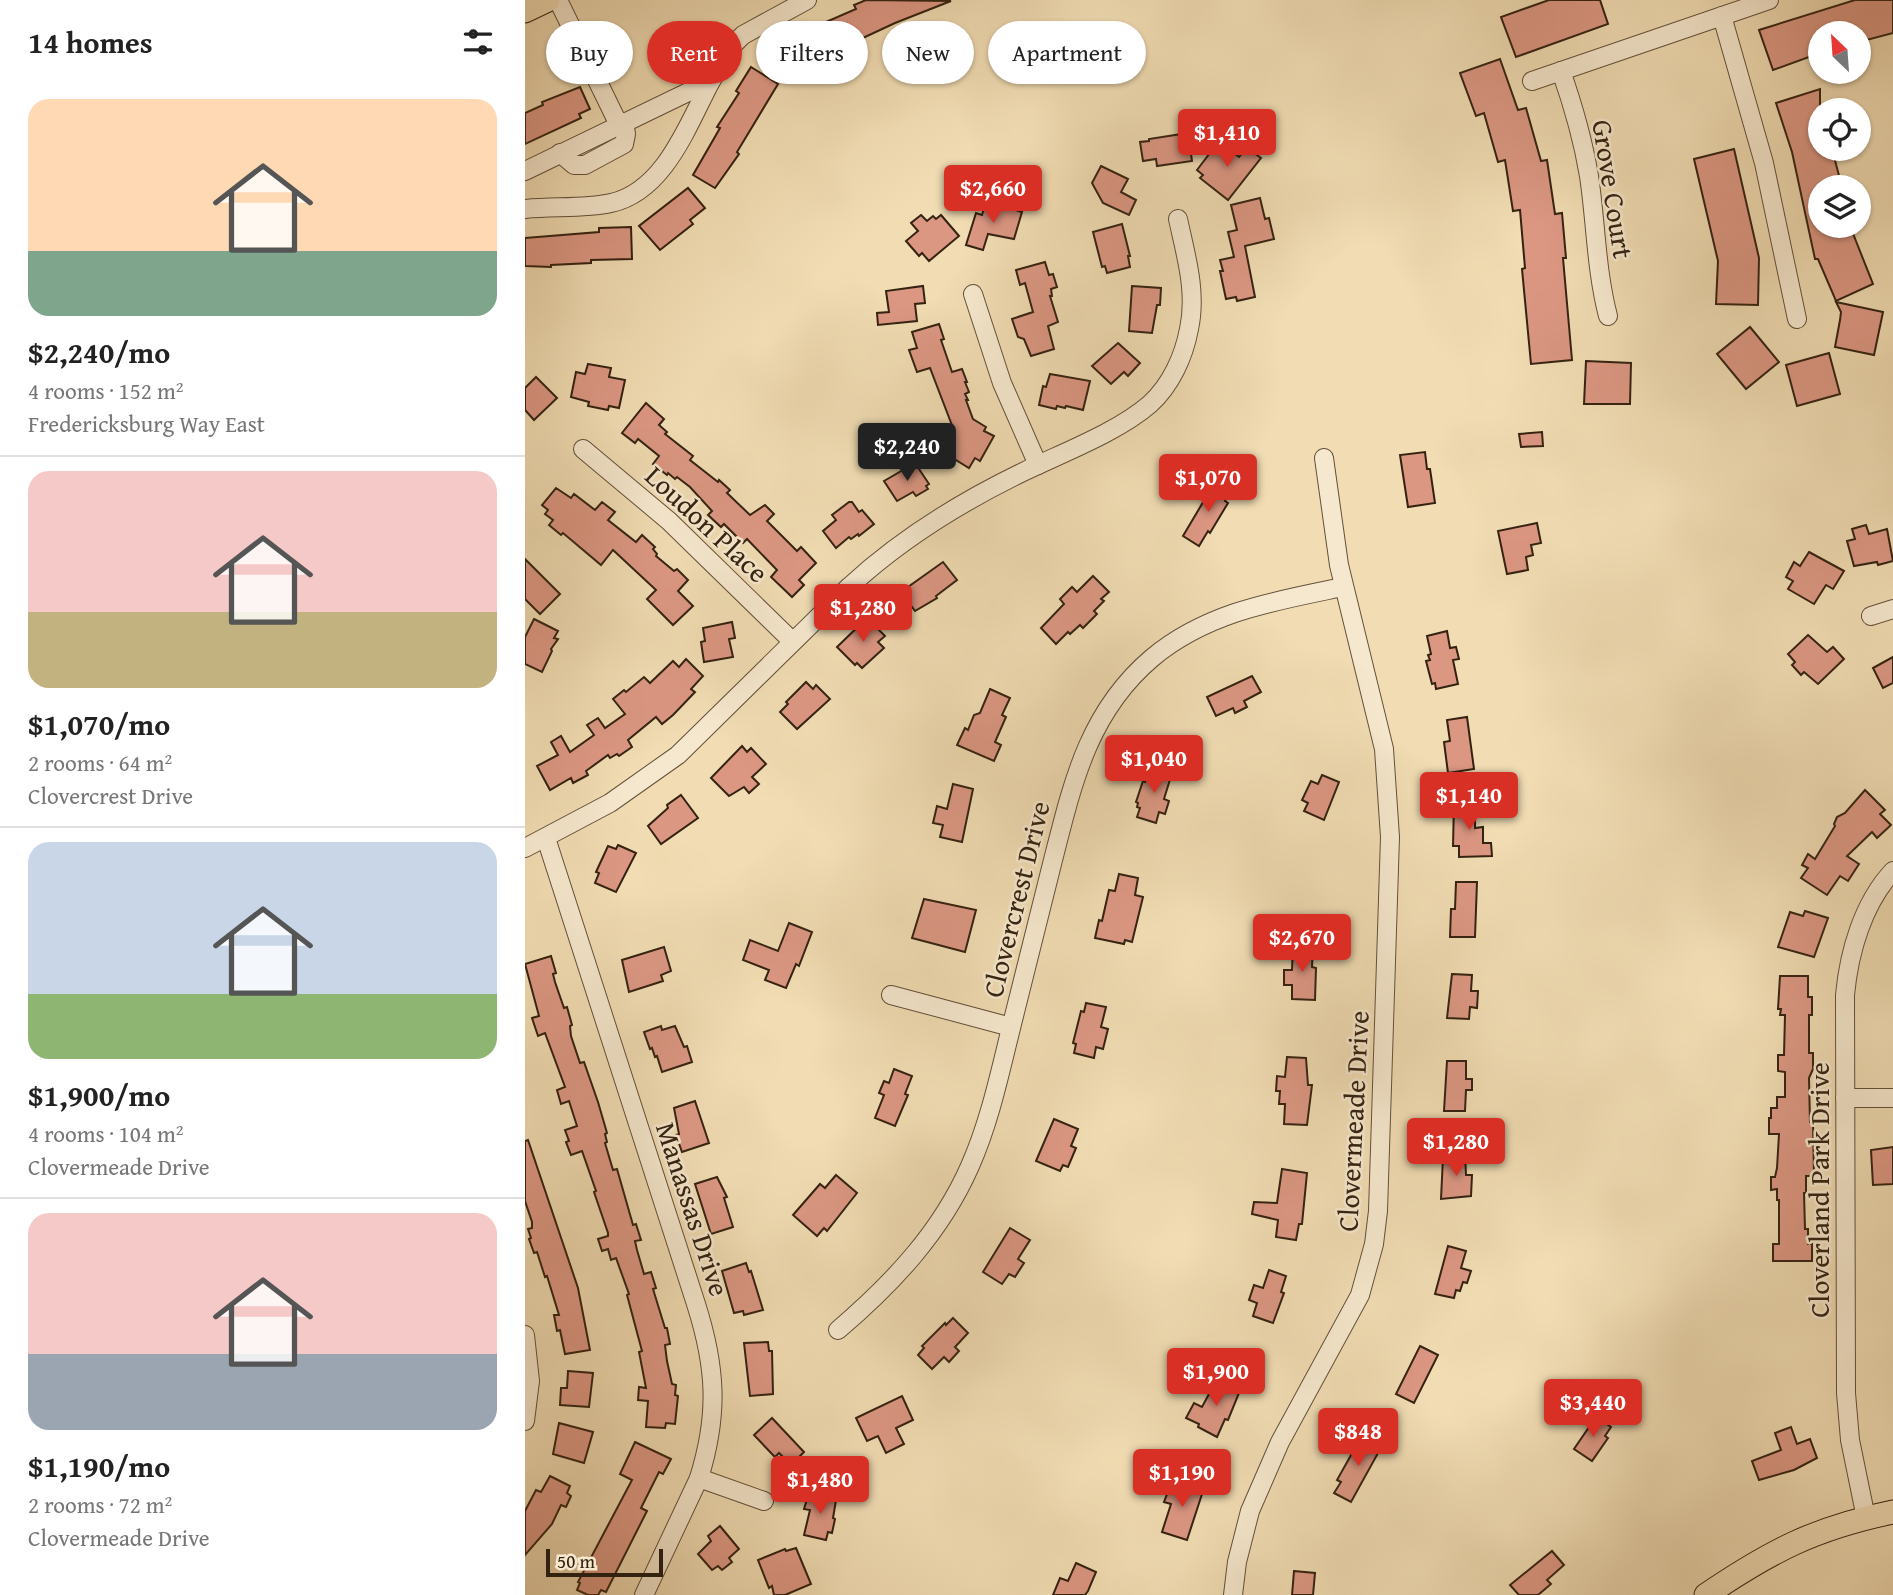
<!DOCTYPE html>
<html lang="en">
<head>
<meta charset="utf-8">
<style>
  body { margin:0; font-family:"Gentium Book Plus",serif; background:#f2f2f2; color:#222; height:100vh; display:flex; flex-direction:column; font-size:26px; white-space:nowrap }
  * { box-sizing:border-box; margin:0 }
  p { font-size:23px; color:#767676 }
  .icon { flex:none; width:38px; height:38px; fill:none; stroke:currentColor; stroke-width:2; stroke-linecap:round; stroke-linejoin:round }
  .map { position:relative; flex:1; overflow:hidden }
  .side { display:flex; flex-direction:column; background:#fff; width:525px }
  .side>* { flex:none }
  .hud { position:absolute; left:21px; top:21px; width:665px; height:63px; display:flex; gap:14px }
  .needle { width:46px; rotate:335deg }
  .fabs { position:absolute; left:1283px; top:21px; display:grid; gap:14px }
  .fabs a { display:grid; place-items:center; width:63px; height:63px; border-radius:50%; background:#fff; box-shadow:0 2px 5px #0004; font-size:35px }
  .scale { position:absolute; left:21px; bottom:18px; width:117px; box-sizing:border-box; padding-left:7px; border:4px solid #342211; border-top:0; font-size:19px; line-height:24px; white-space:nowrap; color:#342211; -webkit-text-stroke:5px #f6e8ce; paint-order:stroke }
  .price { position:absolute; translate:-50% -60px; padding:0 16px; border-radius:7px; background:#d93025; color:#fff; font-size:23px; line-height:46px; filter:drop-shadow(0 2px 4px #0008) }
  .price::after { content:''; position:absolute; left:50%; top:42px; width:21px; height:16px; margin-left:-10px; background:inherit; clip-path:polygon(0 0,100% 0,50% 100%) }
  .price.current { background:#222; color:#fff }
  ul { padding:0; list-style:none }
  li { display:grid; align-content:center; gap:14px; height:371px; padding:0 28px }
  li+li { border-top:2px solid #e0e0e0 }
  li span { display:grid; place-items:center; height:217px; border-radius:21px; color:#555 }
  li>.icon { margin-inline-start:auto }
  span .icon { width:126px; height:126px; fill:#fffc; stroke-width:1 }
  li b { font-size:30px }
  h2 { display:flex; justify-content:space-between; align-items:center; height:84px; padding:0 28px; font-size:30px }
  .chip { padding:0 24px; border-radius:32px; background:#fff; box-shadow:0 2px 5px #0004; font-size:24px; line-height:63px }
  .chip.current { background:#d93025; color:#fff }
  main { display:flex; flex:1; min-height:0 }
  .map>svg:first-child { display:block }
  .building { fill:#dc9783; stroke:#342211; stroke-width:2 }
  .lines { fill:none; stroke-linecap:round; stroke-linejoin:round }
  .minor-casing { stroke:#63503a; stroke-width:20 }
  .major-casing { stroke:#342211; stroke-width:25 }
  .minor { stroke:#f6e8ce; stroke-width:18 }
  .major { stroke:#f1dcb3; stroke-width:23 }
  .labels { text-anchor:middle; stroke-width:5; stroke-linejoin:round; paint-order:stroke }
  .street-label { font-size:28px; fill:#342211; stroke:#f6e8ce }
</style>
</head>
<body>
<main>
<section class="side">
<h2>14 homes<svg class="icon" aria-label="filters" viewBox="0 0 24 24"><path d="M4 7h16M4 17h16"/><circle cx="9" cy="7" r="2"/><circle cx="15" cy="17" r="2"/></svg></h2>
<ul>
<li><span style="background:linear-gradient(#ffd9b3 70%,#7fa58c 0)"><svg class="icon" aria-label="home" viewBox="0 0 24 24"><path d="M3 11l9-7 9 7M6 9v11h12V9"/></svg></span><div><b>$2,240/mo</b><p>4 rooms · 152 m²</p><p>Fredericksburg Way East</p></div></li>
<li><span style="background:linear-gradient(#f6c9c9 65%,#c2b280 0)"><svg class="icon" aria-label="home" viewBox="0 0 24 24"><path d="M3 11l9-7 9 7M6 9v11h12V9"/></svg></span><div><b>$1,070/mo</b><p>2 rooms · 64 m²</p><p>Clovercrest Drive</p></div></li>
<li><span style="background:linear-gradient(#c9d6e8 70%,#8fb573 0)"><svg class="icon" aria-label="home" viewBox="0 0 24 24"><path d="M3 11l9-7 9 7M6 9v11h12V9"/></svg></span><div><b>$1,900/mo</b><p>4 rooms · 104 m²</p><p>Clovermeade Drive</p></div></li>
<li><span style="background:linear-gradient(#f6c9c9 65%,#9aa5b1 0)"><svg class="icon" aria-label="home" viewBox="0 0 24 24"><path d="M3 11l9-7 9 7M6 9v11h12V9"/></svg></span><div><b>$1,190/mo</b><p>2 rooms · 72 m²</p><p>Clovermeade Drive</p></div></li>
</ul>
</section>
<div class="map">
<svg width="1368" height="1595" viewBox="0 0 1368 1595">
  <rect width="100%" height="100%" fill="#f1dcb3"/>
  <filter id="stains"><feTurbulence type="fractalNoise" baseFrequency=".00286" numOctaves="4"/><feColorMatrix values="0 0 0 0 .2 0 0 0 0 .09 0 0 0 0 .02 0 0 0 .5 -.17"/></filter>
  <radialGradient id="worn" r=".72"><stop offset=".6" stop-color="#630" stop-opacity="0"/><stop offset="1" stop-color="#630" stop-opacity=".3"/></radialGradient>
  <g class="building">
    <polygon points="341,0 426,1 370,23 297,57 298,60 260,75 250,50 293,29 295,27 294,25 331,9 329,5"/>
    <polygon points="1024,0 1075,0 1083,24 991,57 976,17"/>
    <polygon points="1330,0 1368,0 1368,33 1334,42 1334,33 1295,33 1295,53 1248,70 1234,30"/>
    <polygon points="975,59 993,110 1001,108 1016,161 1022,160 1030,214 1037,213 1041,258 1038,258 1047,360 1006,364 997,269 1000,268 995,210 988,211 980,160 973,162 959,113 951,116 935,73"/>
    <polygon points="226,67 253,84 212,152 214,154 190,188 168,175 195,128 192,127 214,93 211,91"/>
    <polygon points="55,87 65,109 54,114 56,118 0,144 0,113 18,105 17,102"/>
    <polygon points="1295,89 1295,149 1307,149 1317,187 1295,187 1295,226 1325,226 1348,284 1311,301 1293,259 1290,259 1267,152 1251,103"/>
    <polygon points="663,133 667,161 632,166 631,159 618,161 615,142 624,141 624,139"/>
    <polygon points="694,141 714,157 722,148 736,158 703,200 675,178 678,175 672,170"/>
    <polygon points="1209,149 1234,258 1233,305 1191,304 1193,261 1169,159"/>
    <polygon points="576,166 603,179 596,192 611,200 604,215 578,203 567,183"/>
    <polygon points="163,188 180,208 165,220 168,224 135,250 114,226"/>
    <polygon points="735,198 740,219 744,218 749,239 720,246 730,297 712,301 711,297 701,299 695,271 698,271 695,260 709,257 703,232 712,230 706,205"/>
    <polygon points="461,201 497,212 489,239 463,234 458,250 441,245 451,213 457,215"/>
    <polygon points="396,215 402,221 408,216 411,219 416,215 434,236 404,261 397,253 394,256 381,241 393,231 386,223"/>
    <polygon points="597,224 605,256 603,256 605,267 582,273 580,266 577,267 568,232"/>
    <polygon points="106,227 107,259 66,260 66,263 26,265 26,267 0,266 0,238 74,232 74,228"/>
    <polygon points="520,262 524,275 528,274 532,287 526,289 527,296 525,296 533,322 523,326 529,349 506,356 499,339 493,337 487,319 508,312 500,283 495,285 491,270"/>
    <polygon points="398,286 400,303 390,304 392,321 353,325 352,313 364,312 361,291"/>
    <polygon points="607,286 636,288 635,305 632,305 627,333 604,331"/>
    <polygon points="1311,302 1358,312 1349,355 1310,347 1315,320 1316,312"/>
    <polygon points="414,324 419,339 416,340 427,372 437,369 442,382 440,382 444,392 440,394 443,400 441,400 448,419 461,427 459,431 469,436 455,461 450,458 444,468 426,457 429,451 419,445 428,428 405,368 392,372 384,350 392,348 387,332"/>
    <polygon points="1225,327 1254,362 1221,389 1192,354"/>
    <polygon points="593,343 615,363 603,376 599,372 586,384 567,366"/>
    <polygon points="1304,353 1315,394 1272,406 1261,365"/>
    <polygon points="1061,361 1106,363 1105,404 1059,404"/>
    <polygon points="63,364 86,368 84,377 100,380 94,408 84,406 83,410 63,406 64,402 46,397 51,372 60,374"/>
    <polygon points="525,374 565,381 558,410 541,406 540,408 532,406 531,409 514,405 518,386 521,387"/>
    <polygon points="11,377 32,398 9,420 0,410 0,388"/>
    <polygon points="121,403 139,419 134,425 142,432 140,434 168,456 165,460 193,482 194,480 205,490 202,493 225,515 240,505 249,514 242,521 272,551 276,547 291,563 274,580 279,585 267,597 246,577 252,570 222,539 218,543 199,524 196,527 183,515 187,511 165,487 152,477 150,479 143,473 142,475 128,464 134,456 113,439 110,443 97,433"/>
    <polygon points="1017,432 1018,446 996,447 994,434"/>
    <polygon points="900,452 902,469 905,469 910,503 883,507 875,455"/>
    <polygon points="390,463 404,484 401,486 403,489 391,496 388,492 372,501 359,481"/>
    <polygon points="690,482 706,492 700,501 703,503 685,533 683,531 674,546 658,536"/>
    <polygon points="31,488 46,498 49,494 70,510 77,502 90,512 83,520 111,542 117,535 130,547 128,549 132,554 131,556 149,571 152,569 163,580 153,591 168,606 148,625 122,599 131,590 88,550 76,565 38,533 36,535 24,525 28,520 20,514 23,510 17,505"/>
    <polygon points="324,502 327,502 334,512 337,510 349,524 334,536 333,534 326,539 324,537 311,548 298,531 311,520 307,515"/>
    <polygon points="1012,523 1016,543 1006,545 1008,555 1001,557 1003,570 982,574 973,531"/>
    <polygon points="1341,525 1344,534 1362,529 1368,561 1353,565 1352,562 1329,566 1322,541 1330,539 1327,529"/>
    <polygon points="1284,552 1319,571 1308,589 1301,585 1289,604 1263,589 1268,581 1261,577 1269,562 1275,566"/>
    <polygon points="0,559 35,594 15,614 0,599"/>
    <polygon points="418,562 432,580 411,596 412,598 390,611 376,592"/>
    <polygon points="568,576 584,592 576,599 579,601 569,611 572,614 558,628 555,625 545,634 543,632 531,644 516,628 539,604 535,599 547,587 552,592"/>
    <polygon points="342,618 360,636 353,642 359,648 337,668 332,663 330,665 312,647"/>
    <polygon points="9,619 33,631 29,638 33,639 26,649 27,651 17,672 0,664 0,637"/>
    <polygon points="207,622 210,638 204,639 208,657 179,662 176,642 180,641 178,628"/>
    <polygon points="922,631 925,648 931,647 934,659 928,660 933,684 911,689 910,683 907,684 901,661 905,660 903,655 906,654 902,636"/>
    <polygon points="1283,635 1302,652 1308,647 1319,659 1293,684 1279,672 1276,675 1267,665 1270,662 1263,654"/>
    <polygon points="1368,657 1368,683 1358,688 1348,668"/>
    <polygon points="161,659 178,676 166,689 170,692 148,715 137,724 131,717 103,740 107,747 94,756 92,754 85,758 83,755 61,771 63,775 48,783 46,778 25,790 12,766 33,755 26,742 36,736 45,752 69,735 62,725 73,718 80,728 100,714 88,699 99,690 101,692 119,677 125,683 148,661 154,667"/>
    <polygon points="727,676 736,692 719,701 722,707 710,713 708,708 691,716 682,697"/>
    <polygon points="281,682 288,689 291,685 305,699 272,729 255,712 263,704 261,702"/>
    <polygon points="465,689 485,698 477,715 481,717 470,742 476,745 469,761 432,745 440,728 443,730 449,715 455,713"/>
    <polygon points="942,717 949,769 923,773 919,742 925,741 922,720"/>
    <polygon points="217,746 222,752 226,748 241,764 227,777 234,784 224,793 219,787 204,796 186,778"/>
    <polygon points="628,767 647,773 639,799 644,801 640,814 634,812 631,823 612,817 615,808 612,807 613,803 611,802 618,781 620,782 622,777 625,778"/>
    <polygon points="797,775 814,782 799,820 779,811 783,803 777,800 786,781 793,784"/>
    <polygon points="428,784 448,789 437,842 415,837 418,825 408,823 412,806 422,809"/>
    <polygon points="1340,790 1360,810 1355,814 1366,825 1352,838 1347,832 1322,856 1334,864 1323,881 1315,876 1302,895 1276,878 1283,868 1277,865 1283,854 1290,859 1310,826 1309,824 1312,817 1320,813"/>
    <polygon points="156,795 173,818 136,844 123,826 143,808 142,805"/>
    <polygon points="929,802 950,802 950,828 958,827 958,843 966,843 967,856 934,857 934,846 928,846"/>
    <polygon points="93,845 111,853 91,892 70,883 74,873 71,872 83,846 91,849"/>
    <polygon points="594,874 613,878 610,895 618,897 607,942 600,940 599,944 570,938 574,920 577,921 584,890 590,891"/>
    <polygon points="931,882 952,882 950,937 925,937 926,909 930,909"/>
    <polygon points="399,899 451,910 440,952 387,938"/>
    <polygon points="1280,911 1303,918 1289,957 1253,947 1265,912 1278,916"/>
    <polygon points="264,923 287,932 274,966 271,964 261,988 240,980 244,970 218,960 225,940 253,951"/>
    <polygon points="768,946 788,946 787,967 791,968 790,1000 767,999 767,985 759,985 759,970 767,970"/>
    <polygon points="139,947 146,971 136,975 138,981 104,992 97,960"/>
    <polygon points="26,956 31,973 28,974 30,982 39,1008 42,1007 47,1025 45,1026 46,1036 55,1063 59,1062 73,1102 82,1133 80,1134 82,1142 80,1143 88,1170 92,1169 108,1225 111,1224 116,1240 110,1241 112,1250 119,1274 126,1272 131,1288 128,1289 140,1328 142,1328 145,1344 140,1345 142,1361 147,1384 151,1385 150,1395 153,1396 150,1424 141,1423 140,1428 121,1427 123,1401 113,1400 114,1387 121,1388 114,1352 117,1351 102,1295 104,1294 91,1258 86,1260 83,1249 77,1251 73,1239 83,1236 83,1233 69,1192 71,1191 57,1151 46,1155 41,1142 44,1141 40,1130 52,1126 44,1101 36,1104 32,1090 40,1087 20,1033 13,1036 7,1018 14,1016 0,964"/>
    <polygon points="927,974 947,975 946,991 953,991 952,1008 945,1007 944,1019 922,1018"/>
    <polygon points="1255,976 1283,976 1283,997 1287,997 1287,1015 1284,1015 1284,1053 1288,1053 1288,1069 1284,1078 1285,1122 1288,1122 1289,1176 1281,1176 1281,1193 1279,1193 1280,1229 1283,1229 1283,1244 1287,1244 1287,1261 1248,1261 1248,1244 1254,1244 1254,1200 1252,1200 1252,1189 1246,1190 1246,1177 1250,1177 1252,1168 1254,1134 1244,1134 1244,1118 1246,1118 1246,1108 1252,1108 1252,1097 1260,1097 1260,1072 1253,1071 1253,1055 1259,1055 1260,1015 1255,1015 1256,1009 1253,1009"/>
    <polygon points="561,1003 581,1007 576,1027 583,1029 578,1049 571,1047 569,1058 549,1053 551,1044 548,1043 556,1011 559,1012"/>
    <polygon points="136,1026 137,1030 150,1026 159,1047 162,1046 167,1062 137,1072 132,1056 130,1057 127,1048 125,1049 119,1032"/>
    <polygon points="762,1057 781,1058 783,1085 787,1085 782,1125 759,1124 760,1104 754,1104 755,1091 751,1091 752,1076 760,1077"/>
    <polygon points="922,1061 941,1061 941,1079 947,1079 947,1090 941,1090 940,1111 919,1111"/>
    <polygon points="369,1069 387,1076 380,1094 383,1095 370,1126 350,1118 359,1095 354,1093 359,1081 364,1083"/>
    <polygon points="170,1101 184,1143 157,1152 151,1135 154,1134 149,1108"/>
    <polygon points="529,1119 553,1129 546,1146 551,1148 543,1167 538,1165 535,1171 511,1161"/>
    <polygon points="3,1140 53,1288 65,1350 40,1354 35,1330 32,1331 29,1315 34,1315 22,1276 20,1277 12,1252 9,1253 4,1239 6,1238 3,1229 7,1228 7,1222 0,1201 0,1141"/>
    <polygon points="1368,1147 1368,1184 1348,1185 1346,1150"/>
    <polygon points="928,1153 940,1154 941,1175 947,1175 946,1196 916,1199 918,1157 928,1158"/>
    <polygon points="757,1169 782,1173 777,1224 774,1224 771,1240 751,1237 753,1220 727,1214 729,1202 752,1203"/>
    <polygon points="311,1175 332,1193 302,1231 299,1228 292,1236 268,1215 295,1184 300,1188"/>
    <polygon points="192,1177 202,1197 199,1198 208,1227 186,1234 170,1184"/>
    <polygon points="485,1228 505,1240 493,1259 499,1263 490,1277 484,1274 477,1284 458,1272"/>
    <polygon points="923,1246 941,1251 936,1268 946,1271 942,1283 938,1282 935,1291 931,1290 929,1298 910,1294"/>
    <polygon points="221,1263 224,1272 226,1271 238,1310 219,1315 218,1311 209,1313 197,1271"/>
    <polygon points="744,1270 761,1276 756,1292 759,1293 748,1323 728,1316 732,1303 724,1300 729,1285 738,1288"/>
    <polygon points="428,1318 443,1333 430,1347 434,1351 424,1362 419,1357 407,1369 393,1355 399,1348 397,1346 420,1323 421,1325"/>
    <polygon points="243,1342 244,1351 247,1351 248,1394 225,1396 219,1343"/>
    <polygon points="895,1346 913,1355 889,1403 871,1394"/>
    <polygon points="43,1371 68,1373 64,1407 35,1405 36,1388 42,1388"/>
    <polygon points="696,1378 716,1388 703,1420 700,1419 692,1437 673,1427 674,1424 661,1418 669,1403 677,1407 684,1394 687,1396"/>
    <polygon points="377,1396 388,1420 371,1428 379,1444 361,1453 353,1436 342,1441 331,1418"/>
    <polygon points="1071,1417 1086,1427 1080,1436 1083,1438 1067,1461 1049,1449"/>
    <polygon points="247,1418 279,1452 266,1465 254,1453 250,1457 247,1454 229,1435"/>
    <polygon points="34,1423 68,1432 59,1463 28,1454"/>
    <polygon points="1266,1427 1272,1444 1285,1439 1292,1458 1269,1470 1234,1480 1227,1461 1256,1450 1250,1433"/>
    <polygon points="840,1435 858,1444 826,1502 809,1493 816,1482 812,1480 830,1448 833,1449"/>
    <polygon points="110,1442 146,1459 138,1474 134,1472 116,1508 122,1511 81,1592 76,1590 73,1595 63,1595 52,1590 55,1583 53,1582 107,1480 95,1474"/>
    <polygon points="25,1476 45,1486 42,1493 46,1496 41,1507 36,1505 27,1524 0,1555 0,1511 11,1490 16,1492"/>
    <polygon points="654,1480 679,1488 662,1540 637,1532 646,1504 639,1502 644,1489 651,1491"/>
    <polygon points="284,1493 311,1500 308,1518 310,1519 307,1533 303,1532 301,1540 279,1535 285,1510 279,1509"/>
    <polygon points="195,1526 214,1549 204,1558 207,1562 197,1570 193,1566 187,1570 173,1554 186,1541 183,1536"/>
    <polygon points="271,1548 286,1584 260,1595 249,1595 247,1586 244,1588 233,1560 260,1549 261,1551"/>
    <polygon points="1027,1551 1039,1565 1022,1580 1026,1584 1013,1595 994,1595 985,1585"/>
    <polygon points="551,1563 571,1572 563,1591 560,1595 528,1595 535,1578 543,1581"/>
    <polygon points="769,1571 790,1573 788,1595 767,1595"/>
  </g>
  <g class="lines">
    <g class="minor-casing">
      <g id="minor">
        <polyline points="33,0 94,125"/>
        <polyline points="1197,16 1239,163 1272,319"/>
        <path d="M1036,71c12,34 22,69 28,105 7,47 7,94 19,140"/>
        <polyline points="1007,81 1244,0"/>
        <polyline points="35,153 49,165 60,165 99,144 101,134 99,122"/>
        <polyline points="0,171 186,81 209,44 218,35 282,0"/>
        <path d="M0,209c28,-3 59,0 86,-6 54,-12 77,-79 100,-122"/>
        <polyline points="448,294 477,383 513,465"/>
        <polyline points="58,449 144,521 267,641"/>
        <polyline points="1346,616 1368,609"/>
        <path d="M21,838l150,466c20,63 23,110 3,174l-55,117"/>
        <path d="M0,848l85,-45 68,-48 172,-169c51,-47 111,-84 173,-114 39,-19 95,-40 127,-68 21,-19 34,-48 39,-75 8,-37 -3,-73 -11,-110"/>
        <polyline points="366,995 486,1027"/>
        <polyline points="1320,1098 1368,1098"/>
        <path d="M313,1330c55,-47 103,-98 132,-164 20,-45 30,-94 42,-142 13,-54 27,-107 40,-160 20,-78 35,-151 100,-206 55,-46 123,-57 191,-71"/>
        <polyline points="0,1335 5,1381 0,1421"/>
        <polyline points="174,1478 239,1501"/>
        <path d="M1341,1518l-16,-78 -4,-47 -1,-398c4,-43 18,-92 48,-124"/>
        <polyline points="708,1595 712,1562 725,1511 755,1442 835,1295 849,1244 853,1211 865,837 859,749 814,565 799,458"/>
      </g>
    </g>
    <g class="major-casing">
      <g id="major">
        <polyline points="0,11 23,0"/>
        <path d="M1181,1595c65,-44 109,-67 187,-83"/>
      </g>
    </g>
    <use href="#minor" class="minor"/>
    <use href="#major" class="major"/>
  </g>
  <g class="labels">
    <g class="street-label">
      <text transform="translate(1088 189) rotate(81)" y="10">Grove Court</text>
      <text transform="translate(182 524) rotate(43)" y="10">Loudon Place</text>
      <text transform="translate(491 899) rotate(-76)" y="10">Clovercrest Drive</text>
      <text transform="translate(828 1121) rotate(-87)" y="10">Clovermeade Drive</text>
      <text transform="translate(1294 1190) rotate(-90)" y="10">Cloverland Park Drive</text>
      <text transform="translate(168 1209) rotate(72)" y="10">Manassas Drive</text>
    </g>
  </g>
  <rect width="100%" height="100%" filter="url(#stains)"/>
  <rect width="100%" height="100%" fill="url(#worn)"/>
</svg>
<div class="fabs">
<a><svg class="needle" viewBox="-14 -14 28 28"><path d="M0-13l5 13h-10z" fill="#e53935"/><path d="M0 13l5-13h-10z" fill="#767676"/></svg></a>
<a><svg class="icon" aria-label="locate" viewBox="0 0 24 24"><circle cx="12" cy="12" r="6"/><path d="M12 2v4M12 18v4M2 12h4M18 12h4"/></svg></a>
<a><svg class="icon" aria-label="layers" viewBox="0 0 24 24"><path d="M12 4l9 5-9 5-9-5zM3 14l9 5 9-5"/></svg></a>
</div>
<div class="scale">50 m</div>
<b class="price" style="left:702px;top:169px">$1,410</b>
<b class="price" style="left:468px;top:225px">$2,660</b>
<b class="price current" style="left:382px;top:483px">$2,240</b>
<b class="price" style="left:683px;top:514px">$1,070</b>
<b class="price" style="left:338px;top:644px">$1,280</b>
<b class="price" style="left:629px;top:795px">$1,040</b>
<b class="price" style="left:944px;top:832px">$1,140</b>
<b class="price" style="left:777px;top:974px">$2,670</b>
<b class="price" style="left:931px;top:1178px">$1,280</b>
<b class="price" style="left:691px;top:1408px">$1,900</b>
<b class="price" style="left:1068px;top:1439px">$3,440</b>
<b class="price" style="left:833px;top:1468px">$848</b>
<b class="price" style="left:657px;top:1509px">$1,190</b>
<b class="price" style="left:295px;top:1516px">$1,480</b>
<div class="hud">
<a class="chip">Buy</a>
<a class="chip current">Rent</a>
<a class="chip">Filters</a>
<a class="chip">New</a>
<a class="chip">Apartment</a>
</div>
</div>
</main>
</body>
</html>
